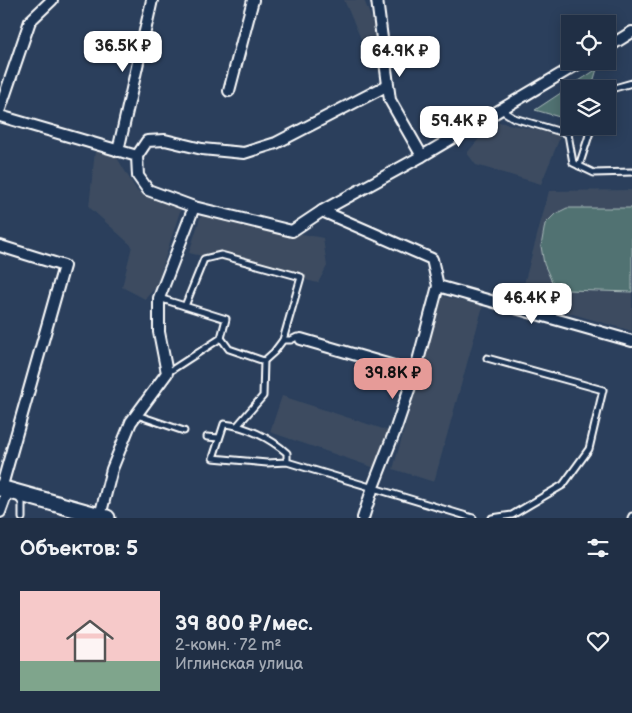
<!DOCTYPE html>
<html lang="ru">
<head>
<meta charset="utf-8">
<style>
  body { margin:0; font-family:"Balsamiq Sans",sans-serif; background:#28374c; color:#f1f3f6; height:100vh; display:flex; flex-direction:column; font-size:19px; white-space:nowrap }
  * { box-sizing:border-box; margin:0 }
  p { font-size:16px; color:#a2a9b3 }
  .icon { flex:none; width:28px; height:28px; fill:none; stroke:currentColor; stroke-width:2; stroke-linecap:round; stroke-linejoin:round }
  .map { position:relative; height:518px; overflow:hidden }
  .side { display:flex; flex-direction:column; background:#202f45; flex:1 }
  .side>* { flex:none }
  .controls { position:absolute; left:561px; top:15px; display:grid; gap:10px }
  .controls a { display:grid; place-items:center; width:55px; height:55px; border-radius:0px; background:#202f45; box-shadow:0 2px 12px #0003,0 0 0 1px #3d4a5e; font-size:25px }
  .price { position:absolute; translate:-50% -42px; padding:0 11px; border-radius:10px; background:#fff; color:#222; font-size:16px; line-height:32px; filter:drop-shadow(0 1px 2px #0008) }
  .price::after { content:''; position:absolute; left:50%; top:30px; width:15px; height:11px; margin-left:-8px; background:inherit; clip-path:polygon(0 0,100% 0,50% 100%) }
  .price.current { background:#e69b98; color:#111 }
  ul { padding:0; list-style:none }
  li { display:flex; align-items:center; gap:15px; height:125px; padding:0 20px }
  li+li { border-top:1px solid #3d4a5e }
  li span { display:grid; place-items:center; flex:none; width:140px; height:100px; border-radius:0px; color:#555 }
  li>.icon { margin-inline-start:auto }
  span .icon { width:60px; height:60px; fill:#fffc; stroke-width:1 }
  li b { font-size:21px }
  h2 { display:flex; justify-content:space-between; align-items:center; height:60px; padding:0 20px; font-size:21px }
  .map>svg:first-child { display:block }
  .built { fill:#3c4c61 }
  .green { fill:#517272; stroke:#a8b8b8 }
  .lines { fill:none; stroke-linecap:round; stroke-linejoin:round }
  .service-casing { stroke:#fff; stroke-width:9 }
  .minor-casing { stroke:#fff; stroke-width:14 }
  .secondary-casing { stroke:#fff; stroke-width:19 }
  .service { stroke:#1d3557; stroke-width:5 }
  .minor { stroke:#1d3557; stroke-width:10 }
  .secondary { stroke:#1d3557; stroke-width:15 }
</style>
</head>
<body>
<div class="map">
<svg width="632" height="518" viewBox="0 0 632 518">
  <rect width="100%" height="100%" fill="#2b3f5c"/>
  <filter id="ink" filterUnits="userSpaceOnUse"><feTurbulence type="fractalNoise" baseFrequency=".02" numOctaves="2"/><feDisplacementMap in="SourceGraphic" scale="10" xChannelSelector="R" yChannelSelector="G"/><feConvolveMatrix kernelMatrix="1 2 1 2 8 2 1 2 1" color-interpolation-filters="sRGB"/></filter>
  <g filter="url(#ink)">
    <g class="built">
      <polygon points="344,0 364,0 376,30 382,57 372,64"/>
      <polygon points="494,121 561,135 541,184 476,165 467,153"/>
      <polygon points="95,151 116,156 137,191 181,208 156,287 145,299 122,287 132,246 89,207"/>
      <polygon points="632,190 632,331 520,299 549,191"/>
      <polygon points="201,215 323,238 327,266 318,283 189,253"/>
      <polygon points="442,296 483,306 434,482 393,469"/>
      <polygon points="282,396 389,431 375,468 270,432"/>
    </g>
    <g class="green">
      <polygon points="597,69 591,89 570,89 570,120 535,110"/>
      <polygon points="567,208 632,208 632,292 567,290 552,282 544,264 541,246 545,224 555,214"/>
    </g>
    <g class="lines">
      <g class="service-casing">
        <g id="service">
          <polyline points="608,94 611,89 632,83"/>
          <polyline points="501,110 514,118 568,134 573,163 594,173 632,172"/>
          <polyline points="579,166 592,126"/>
          <polyline points="159,298 226,319 221,338 167,373"/>
          <polyline points="185,306 204,259 221,255 301,277 283,340 274,352 264,361 263,396 238,425"/>
          <polyline points="221,338 229,349 264,361"/>
          <polyline points="283,340 291,340 297,337 301,339"/>
          <polyline points="487,358 603,390 589,449 563,485 512,515 492,518"/>
          <polyline points="137,415 184,431"/>
          <polyline points="207,437 219,438"/>
          <path d="M287,462v-9c-17,-15 -41,-27 -63,-29l-11,34 54,5 20,-1 186,56"/>
          <polyline points="18,497 22,503 22,518"/>
          <polyline points="631,518 632,516"/>
        </g>
      </g>
      <g class="minor-casing">
        <g id="minor">
          <polyline points="377,0 390,100 422,156"/>
          <polyline points="608,47 632,32"/>
          <polyline points="229,91 253,0"/>
          <polyline points="0,109 30,21 52,0"/>
          <polyline points="0,116 137,156 138,176 148,190 194,207 292,231 322,211 432,259 438,286 415,372 396,428 373,487 363,518"/>
          <polyline points="118,151 152,0"/>
          <polyline points="137,156 147,141 165,140 202,149 244,153 276,143 388,85"/>
          <polyline points="322,211 422,156 583,61"/>
          <polyline points="0,246 64,266 1,489"/>
          <polyline points="438,286 632,341"/>
          <polyline points="301,339 415,372"/>
          <polyline points="0,512 8,490"/>
          <polyline points="100,516 112,469 131,422 167,373 159,332 159,298 194,207"/>
        </g>
      </g>
      <g class="secondary-casing">
        <polyline id="secondary" points="0,488 107,518"/>
      </g>
      <use href="#service" class="service"/>
      <use href="#minor" class="minor"/>
      <use href="#secondary" class="secondary"/>
    </g>
  </g>
</svg>
<div class="controls">
<a><svg class="icon" aria-label="locate" viewBox="0 0 24 24"><circle cx="12" cy="12" r="6"/><path d="M12 2v4M12 18v4M2 12h4M18 12h4"/></svg></a>
<a><svg class="icon" aria-label="layers" viewBox="0 0 24 24"><path d="M12 4l9 5-9 5-9-5zM3 14l9 5 9-5"/></svg></a>
</div>
<b class="price" style="left:123px;top:73px">36.5K ₽</b>
<b class="price" style="left:400px;top:78px">64.9K ₽</b>
<b class="price" style="left:459px;top:148px">59.4K ₽</b>
<b class="price" style="left:532px;top:325px">46.4K ₽</b>
<b class="price current" style="left:393px;top:400px">39.8K ₽</b>
</div>
<section class="side">
<h2>Объектов: 5<svg class="icon" aria-label="filters" viewBox="0 0 24 24"><path d="M4 7h16M4 17h16"/><circle cx="9" cy="7" r="2"/><circle cx="15" cy="17" r="2"/></svg></h2>
<ul>
<li><span style="background:linear-gradient(#f6c9c9 70%,#7fa58c 0)"><svg class="icon" aria-label="home" viewBox="0 0 24 24"><path d="M3 11l9-7 9 7M6 9v11h12V9"/></svg></span><div><b>39 800 ₽/мес.</b><p>2-комн. · 72 m²</p><p>Иглинская улица</p></div><svg class="icon" aria-label="heart" viewBox="0 0 24 24"><path d="M12 20l-8-8c-3-5 5-10 8-4 3-6 11-1 8 4z"/></svg></li>
</ul>
</section>
</body>
</html>
